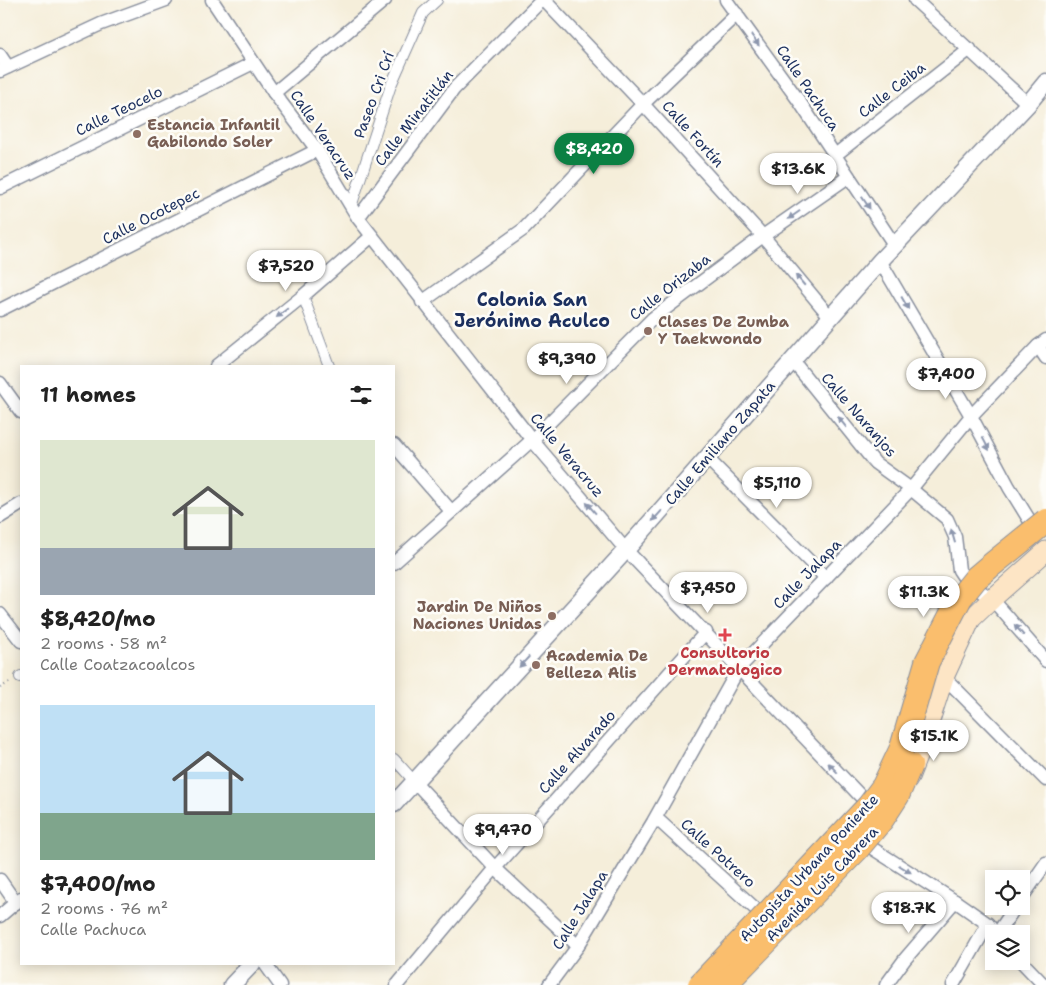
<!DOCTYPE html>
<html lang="en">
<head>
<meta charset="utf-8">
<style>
  body { margin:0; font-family:"Shantell Sans",sans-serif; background:#f6f6f6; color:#222; height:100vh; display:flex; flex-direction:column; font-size:19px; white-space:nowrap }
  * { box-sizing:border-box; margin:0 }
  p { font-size:16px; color:#767676 }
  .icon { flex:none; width:28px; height:28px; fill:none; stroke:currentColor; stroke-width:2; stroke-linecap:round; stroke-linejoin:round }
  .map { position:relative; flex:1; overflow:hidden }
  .side { position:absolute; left:20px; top:365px; width:375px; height:600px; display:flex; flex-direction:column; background:#fff; border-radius:0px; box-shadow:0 2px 12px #0003 }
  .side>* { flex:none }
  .tools { position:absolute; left:985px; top:870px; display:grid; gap:10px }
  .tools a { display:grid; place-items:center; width:45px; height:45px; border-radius:0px; background:#fff; box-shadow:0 2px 12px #0003; font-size:25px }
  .price { position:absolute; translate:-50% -42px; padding:0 11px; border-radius:18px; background:#fff; color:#222; font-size:16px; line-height:32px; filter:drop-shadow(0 1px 2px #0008) }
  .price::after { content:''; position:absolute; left:50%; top:30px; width:15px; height:11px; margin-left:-8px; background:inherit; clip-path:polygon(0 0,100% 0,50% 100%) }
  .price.current { background:#0b8043; color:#fff }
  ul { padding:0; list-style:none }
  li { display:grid; align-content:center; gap:10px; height:265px; padding:0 20px }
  li span { display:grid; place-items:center; height:155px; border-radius:0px; color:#555 }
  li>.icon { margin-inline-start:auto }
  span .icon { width:90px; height:90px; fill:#fffc; stroke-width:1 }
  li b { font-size:21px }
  h2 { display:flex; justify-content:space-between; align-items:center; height:60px; padding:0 20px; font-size:21px }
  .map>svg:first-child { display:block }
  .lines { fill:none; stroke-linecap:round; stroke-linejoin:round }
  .pedestrian-casing { stroke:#888e9c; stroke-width:12 }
  .minor-casing { stroke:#888e9c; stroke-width:15 }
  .tertiary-casing { stroke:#888e9c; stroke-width:19 }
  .secondary-casing { stroke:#888e9c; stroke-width:21 }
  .path { stroke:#888e9c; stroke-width:2.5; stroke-dasharray:1 4; stroke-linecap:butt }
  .pedestrian { stroke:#fff; stroke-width:10 }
  .minor { stroke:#fff; stroke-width:12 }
  .tertiary { stroke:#fff; stroke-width:16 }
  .secondary { stroke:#fde5c5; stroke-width:19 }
  .motorway-bridge-casing { stroke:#888e9c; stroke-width:26; stroke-linecap:butt }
  .motorway-bridge { stroke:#fabe6d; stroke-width:24 }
  .oneway { fill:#8d97ae }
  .education-dot { fill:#8d6e63; stroke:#fdfcf7; stroke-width:2 }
  .health-dot { fill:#e0444e; stroke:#fdfcf7; stroke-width:2 }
  .labels { text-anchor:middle; stroke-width:5; stroke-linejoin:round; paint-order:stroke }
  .street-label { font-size:15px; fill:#1b2f5e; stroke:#fdfcf7 }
  .education-label { font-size:15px; font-weight:bold; fill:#785e54; stroke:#fdfcf7; text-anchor:start }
  .health-label { font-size:15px; font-weight:bold; fill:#be3a42; stroke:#fdfcf7 }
  .quarter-label { font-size:18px; font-weight:bold; fill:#1b2f5e; stroke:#fdfcf7 }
</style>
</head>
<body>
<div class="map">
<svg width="1046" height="985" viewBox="0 0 1046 985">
  <rect width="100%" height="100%" fill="#fdfcf7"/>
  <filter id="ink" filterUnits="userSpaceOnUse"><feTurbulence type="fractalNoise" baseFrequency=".02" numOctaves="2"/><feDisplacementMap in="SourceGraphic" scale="10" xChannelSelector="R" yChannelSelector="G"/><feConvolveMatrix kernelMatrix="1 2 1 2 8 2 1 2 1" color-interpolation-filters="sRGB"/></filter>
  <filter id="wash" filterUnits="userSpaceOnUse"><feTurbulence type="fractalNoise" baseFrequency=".0096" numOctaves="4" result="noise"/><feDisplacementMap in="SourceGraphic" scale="20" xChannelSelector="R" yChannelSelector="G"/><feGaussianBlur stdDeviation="1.12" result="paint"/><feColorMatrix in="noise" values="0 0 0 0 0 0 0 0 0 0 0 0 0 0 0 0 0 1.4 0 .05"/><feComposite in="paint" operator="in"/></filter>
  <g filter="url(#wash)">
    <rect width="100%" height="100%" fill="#f5eeda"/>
  </g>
  <g filter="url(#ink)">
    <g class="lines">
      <g class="pedestrian-casing">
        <g id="pedestrian">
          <polyline points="351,207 391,85 423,13 437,0"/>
          <polyline points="303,296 329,366"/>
          <polyline points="20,677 21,676"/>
          <polyline points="394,759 414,781"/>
        </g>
      </g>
      <g class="minor-casing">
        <g id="minor">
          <polyline points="212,0 274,93 317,150 358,218 532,440 626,550 867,803"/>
          <polyline points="544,0 643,104 763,236 831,318"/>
          <polyline points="726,0 799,101 895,246"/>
          <polyline points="915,0 1028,104"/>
          <polyline points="0,55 8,67"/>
          <polyline points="0,71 101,24 166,0"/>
          <polyline points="274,93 385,0"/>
          <polyline points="834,156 970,49"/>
          <polyline points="0,188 253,63"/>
          <polyline points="358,218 454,89 542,0"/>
          <polyline points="880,261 971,416 1009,487 1033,526"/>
          <polyline points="422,302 524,229 643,104 737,14"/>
          <polyline points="0,310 317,150"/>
          <polyline points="1038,346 1046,358"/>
          <polyline points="792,360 875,463 911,489 947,519 955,537 959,570 967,582 992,599 1046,661"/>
          <polyline points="216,366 303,296 372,236"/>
          <polyline points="0,383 21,412"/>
          <polyline points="394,445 451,511"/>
          <polyline points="708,459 826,578"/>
          <polyline points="0,517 21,504"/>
          <polyline points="394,563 532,440 653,318 763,236 848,177"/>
          <polyline points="0,614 21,641"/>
          <polyline points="944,677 1046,780"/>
          <polyline points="414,781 495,868 578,946"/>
          <polyline points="656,818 759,912"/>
          <polyline points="864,843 955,901 988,924 996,934"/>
          <polyline points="0,880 16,903"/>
          <polyline points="1021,899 1046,863"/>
          <polyline points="0,916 21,898"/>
          <polyline points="997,934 1016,906"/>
          <polyline points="1021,961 1044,985"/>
          <polyline points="265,964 280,985"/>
          <polyline points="397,985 495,868 706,632"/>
          <polyline points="549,985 578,946 653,822 739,668 911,489 971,416 1038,346 1046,340"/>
          <polyline points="886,985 905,959 955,901"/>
          <polyline points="953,985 988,924"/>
        </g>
      </g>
      <g class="tertiary-casing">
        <g id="tertiary">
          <polyline points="394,804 626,550 880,261 1028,104 1046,82"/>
          <polyline points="232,985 252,964"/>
        </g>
      </g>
      <g class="secondary-casing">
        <polyline id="secondary" points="908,780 924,739 944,677 971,619 992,599 1046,551"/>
      </g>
      <polyline class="path" points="0,688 10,682"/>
      <use href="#pedestrian" class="pedestrian"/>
      <use href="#minor" class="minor"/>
      <use href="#tertiary" class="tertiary"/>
      <use href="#secondary" class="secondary"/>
      <g class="motorway-bridge-casing">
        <g id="motorway-bridge">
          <polyline points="700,985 869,806 884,786 902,748 927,662 960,598 976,578 989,567 1046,521"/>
          <polyline points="724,985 857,849 882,819 897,796 910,765"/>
        </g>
      </g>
      <use href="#motorway-bridge" class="motorway-bridge"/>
    </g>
    <defs><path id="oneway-solid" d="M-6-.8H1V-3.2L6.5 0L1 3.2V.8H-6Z" transform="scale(1.25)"/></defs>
    <g class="oneway">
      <use href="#oneway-solid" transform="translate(755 40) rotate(55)"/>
      <use href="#oneway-solid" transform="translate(866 203) rotate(56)"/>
      <use href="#oneway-solid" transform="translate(794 215) rotate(145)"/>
      <use href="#oneway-solid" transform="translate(800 280) rotate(-130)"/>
      <use href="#oneway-solid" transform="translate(905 303) rotate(60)"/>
      <use href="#oneway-solid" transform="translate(282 313) rotate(141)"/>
      <use href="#oneway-solid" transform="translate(842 422) rotate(-129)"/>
      <use href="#oneway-solid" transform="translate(986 444) rotate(62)"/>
      <use href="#oneway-solid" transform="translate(591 508) rotate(-131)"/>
      <use href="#oneway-solid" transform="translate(657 516) rotate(132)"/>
      <use href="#oneway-solid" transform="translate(953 536) rotate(-106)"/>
      <use href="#oneway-solid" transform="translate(1019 630) rotate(-131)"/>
      <use href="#oneway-solid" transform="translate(524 662) rotate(133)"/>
      <use href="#oneway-solid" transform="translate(833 768) rotate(-134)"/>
      <use href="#oneway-solid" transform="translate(905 869) rotate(32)"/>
    </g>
  </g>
  <g class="education-dot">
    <circle cx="137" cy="134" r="5"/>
    <circle cx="648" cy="331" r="5"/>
    <circle cx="552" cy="616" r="5"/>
    <circle cx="536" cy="665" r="5"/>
  </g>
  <path class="health-dot" d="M722.5 627.5h5v5h5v5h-5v5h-5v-5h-5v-5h5z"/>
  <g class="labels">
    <g class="street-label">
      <text transform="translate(808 88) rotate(56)" y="5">Calle Pachuca</text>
      <text transform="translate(892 90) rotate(-38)" y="5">Calle Ceiba</text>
      <text transform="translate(374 95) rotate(-70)" y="5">Paseo Cri Crí</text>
      <text transform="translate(119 111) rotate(-26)" y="5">Calle Teocelo</text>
      <text transform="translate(414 118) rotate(-52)" y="5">Calle Minatitlán</text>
      <text transform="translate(693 134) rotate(48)" y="5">Calle Fortín</text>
      <text transform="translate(323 135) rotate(56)" y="5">Calle Veracruz</text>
      <text transform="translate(151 216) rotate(-27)" y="5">Calle Ocotepec</text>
      <text transform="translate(670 287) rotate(-38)" y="5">Calle Orizaba</text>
      <text transform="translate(859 415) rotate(49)" y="5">Calle Naranjos</text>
      <text transform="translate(720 443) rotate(-49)" y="5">Calle Emiliano Zapata</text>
      <text transform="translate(567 455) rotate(50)" y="5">Calle Veracruz</text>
      <text transform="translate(807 574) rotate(-46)" y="5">Calle Jalapa</text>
      <text transform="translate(577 752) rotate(-48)" y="5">Calle Alvarado</text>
      <text transform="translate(718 853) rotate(42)" y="5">Calle Potrero</text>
      <text transform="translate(809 868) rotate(-47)" y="5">Autopista Urbana Poniente</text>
      <text transform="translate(822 884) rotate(-46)" y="5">Avenida Luis Cabrera</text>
      <text transform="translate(580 910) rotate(-58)" y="5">Calle Jalapa</text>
    </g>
    <g class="education-label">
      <text x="147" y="130">Estancia Infantil<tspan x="147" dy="17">Gabilondo Soler</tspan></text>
      <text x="658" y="327">Clases De Zumba<tspan x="658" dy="17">Y Taekwondo</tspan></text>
      <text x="542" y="612" text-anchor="end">Jardin De Niños<tspan x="542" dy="17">Naciones Unidas</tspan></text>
      <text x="546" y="661">Academia De<tspan x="546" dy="17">Belleza Alis</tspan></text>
    </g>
    <g class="health-label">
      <text x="725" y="658">Consultorio<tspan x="725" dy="17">Dermatologico</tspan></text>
    </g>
    <g class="quarter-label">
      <text x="532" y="306">Colonia San<tspan x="532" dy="21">Jerónimo Aculco</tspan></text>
    </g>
  </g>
</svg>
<div class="tools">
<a><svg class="icon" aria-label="locate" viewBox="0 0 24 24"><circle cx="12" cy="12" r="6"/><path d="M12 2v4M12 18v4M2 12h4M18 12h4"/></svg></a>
<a><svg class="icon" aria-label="layers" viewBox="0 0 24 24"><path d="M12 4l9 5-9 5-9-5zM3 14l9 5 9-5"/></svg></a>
</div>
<b class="price current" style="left:594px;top:175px">$8,420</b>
<b class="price" style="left:798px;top:195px">$13.6K</b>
<b class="price" style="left:286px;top:292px">$7,520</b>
<b class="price" style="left:567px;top:385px">$9,390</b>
<b class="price" style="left:946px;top:400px">$7,400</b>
<b class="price" style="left:777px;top:509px">$5,110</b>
<b class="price" style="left:708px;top:614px">$7,450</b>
<b class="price" style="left:924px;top:618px">$11.3K</b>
<b class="price" style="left:934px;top:762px">$15.1K</b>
<b class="price" style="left:503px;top:856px">$9,470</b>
<b class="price" style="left:909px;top:934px">$18.7K</b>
<section class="side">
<h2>11 homes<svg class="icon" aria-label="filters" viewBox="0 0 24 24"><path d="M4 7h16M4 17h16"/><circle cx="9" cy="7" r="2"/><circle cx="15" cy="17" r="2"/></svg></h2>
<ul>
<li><span style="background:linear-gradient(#dfe7d0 70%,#9aa5b1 0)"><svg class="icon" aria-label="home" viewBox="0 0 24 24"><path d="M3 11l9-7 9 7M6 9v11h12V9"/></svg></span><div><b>$8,420/mo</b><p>2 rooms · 58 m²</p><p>Calle Coatzacoalcos</p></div></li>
<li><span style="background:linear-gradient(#bfe0f5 70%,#7fa58c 0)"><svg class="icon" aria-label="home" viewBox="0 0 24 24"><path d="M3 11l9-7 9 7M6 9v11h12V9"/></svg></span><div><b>$7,400/mo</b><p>2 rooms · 76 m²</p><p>Calle Pachuca</p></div></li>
</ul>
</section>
</div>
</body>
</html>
